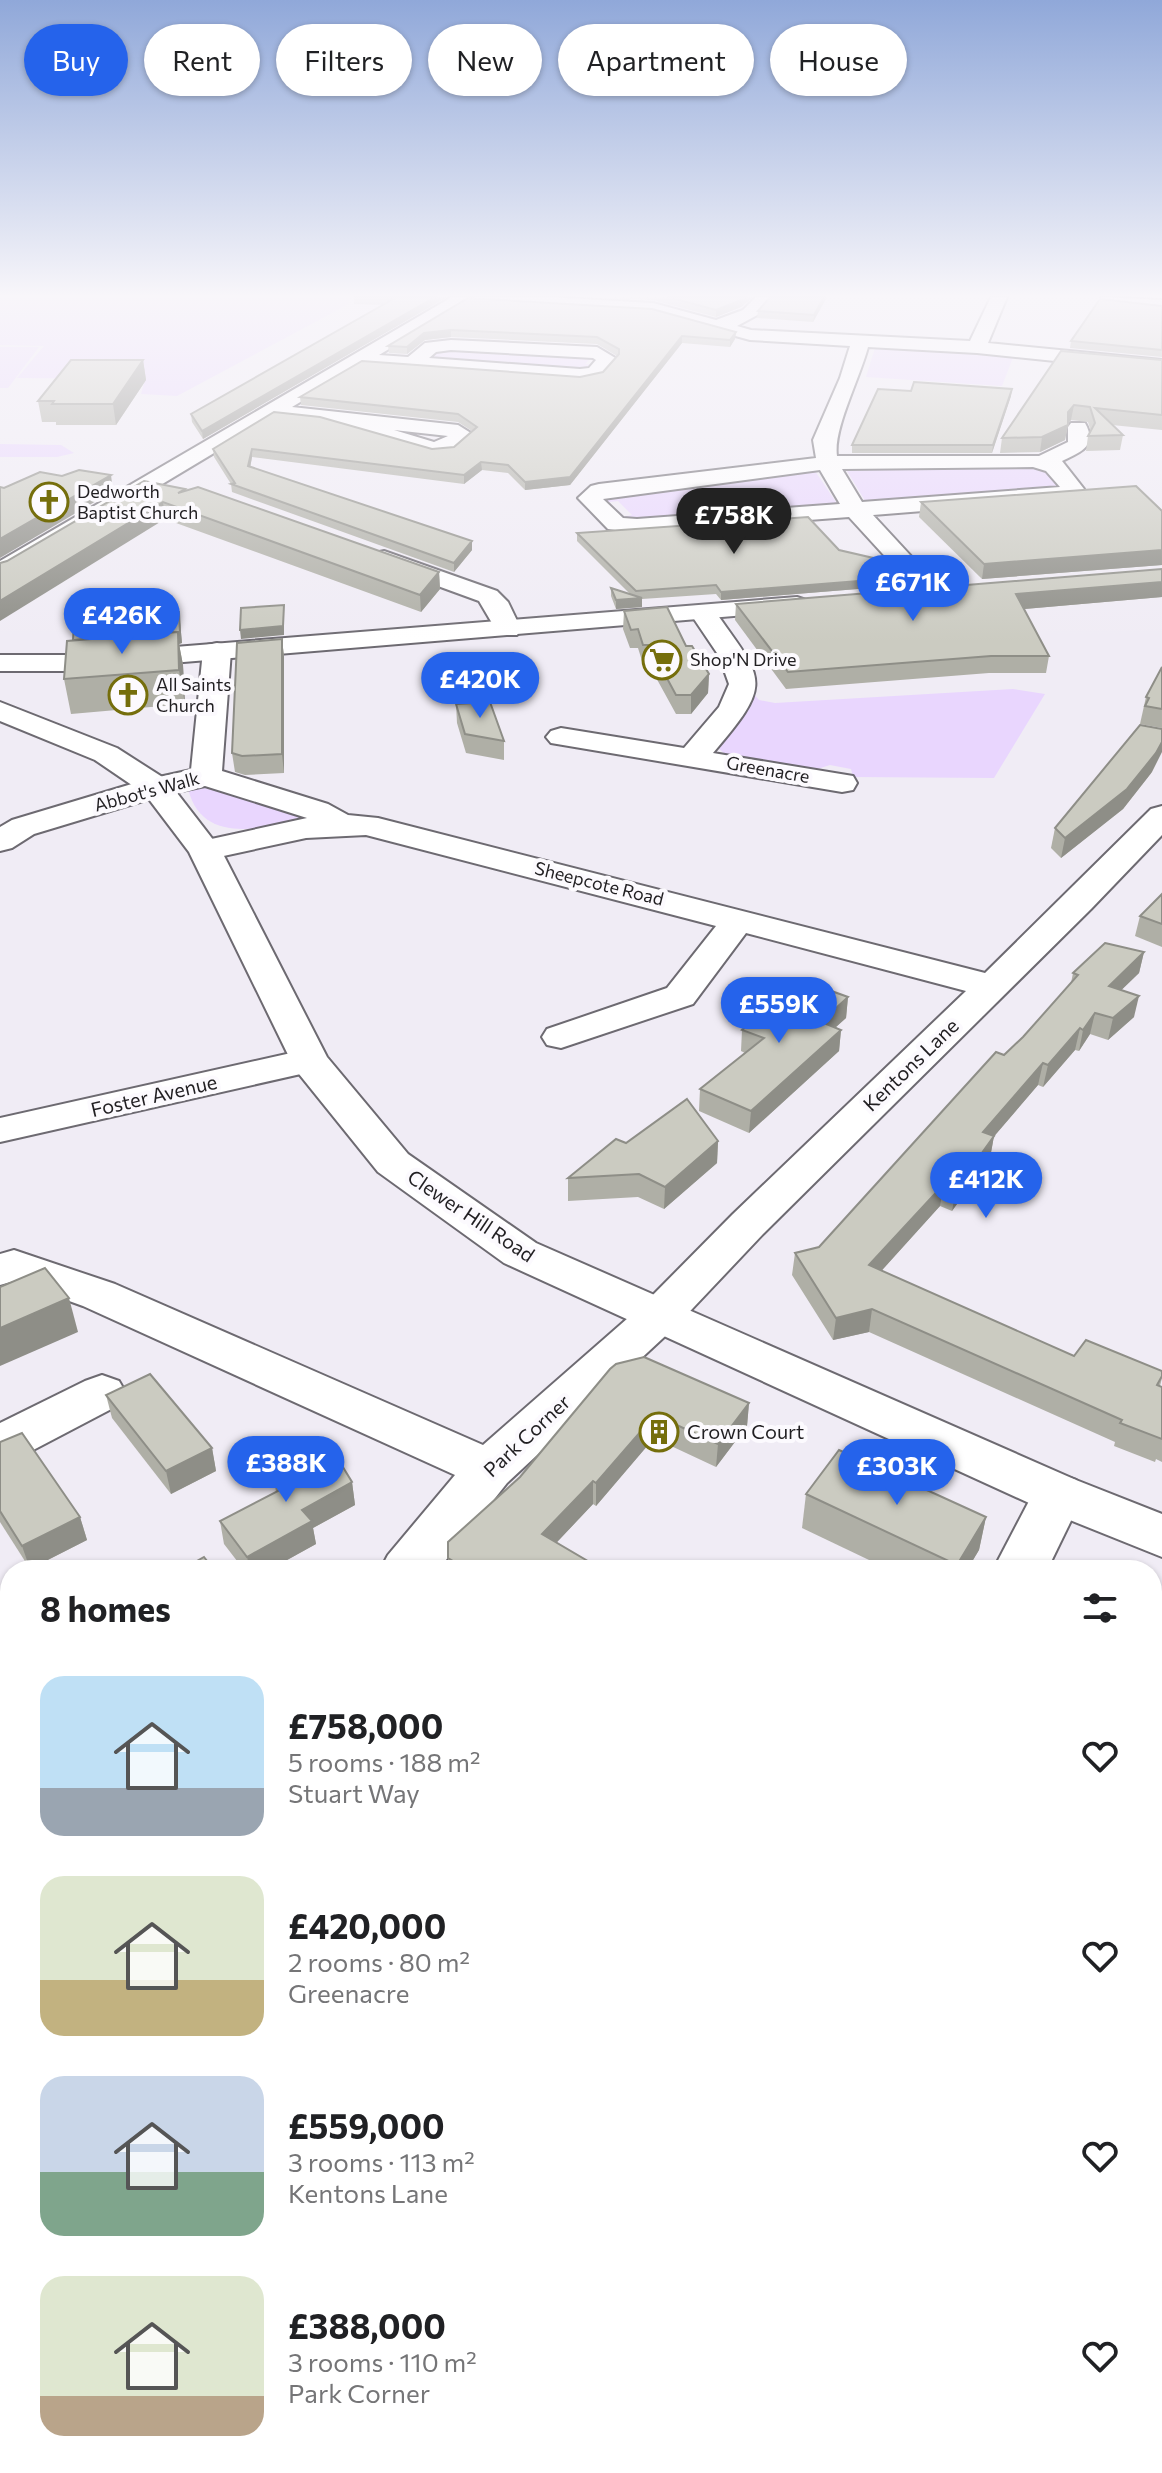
<!DOCTYPE html>
<html lang="en">
<head>
<meta charset="utf-8">
<style>
  body { margin:0; font-family:Commissioner,sans-serif; background:#f2f2f2; color:#202124; height:100vh; display:flex; flex-direction:column; font-size:30px; white-space:nowrap }
  * { box-sizing:border-box; margin:0 }
  p { font-size:26px; color:#757577 }
  .icon { flex:none; width:44px; height:44px; fill:none; stroke:currentColor; stroke-width:2; stroke-linecap:round; stroke-linejoin:round }
  .map { position:relative; flex:1; overflow:hidden }
  .details { position:absolute; left:0px; top:1560px; width:1162px; height:914px; display:flex; flex-direction:column; background:#fff; border-radius:32px 32px 0 0; box-shadow:0 2px 6px #0004 }
  .details>* { flex:none }
  .top-card { position:absolute; left:24px; top:24px; width:1114px; height:72px; display:flex; gap:16px }
  .price { position:absolute; translate:-50% -68px; padding:0 18px; border-radius:28px; background:#2563eb; color:#fff; font-size:26px; line-height:52px; filter:drop-shadow(0 2px 4px #0008) }
  .price::after { content:''; position:absolute; left:50%; top:48px; width:24px; height:18px; margin-left:-12px; background:inherit; clip-path:polygon(0 0,100% 0,50% 100%) }
  .price.on { background:#222; color:#fff }
  ul { padding:0; list-style:none }
  li { display:flex; align-items:center; gap:24px; height:200px; padding:0 40px }
  li span { display:grid; place-items:center; flex:none; width:224px; height:160px; border-radius:24px; color:#555 }
  li>.icon { margin-inline-start:auto }
  span .icon { width:96px; height:96px; fill:#fffc; stroke-width:1 }
  li b { font-size:34px }
  h2 { display:flex; justify-content:space-between; align-items:center; height:96px; padding:0 40px; font-size:34px }
  .chip { padding:0 28px; border-radius:36px; background:#fff; box-shadow:0 2px 6px #0004; font-size:28px; line-height:72px }
  .chip.on { background:#2563eb; color:#fff }
  .map>svg:first-child { display:block }
  .green { fill:#e9d6fe }
  .lines { fill:none; stroke-linecap:round; stroke-linejoin:round }
  .minor-casing { stroke:#6d6a71; stroke-width:4 }
  .tertiary-casing { stroke:#6d6a71; stroke-width:4 }
  .secondary-casing { stroke:#6d6a71; stroke-width:4 }
  .minor { fill:#fff; fill-rule:evenodd }
  .tertiary { fill:#fff; fill-rule:evenodd }
  .secondary { fill:#fff; fill-rule:evenodd }
  .wall { fill:#afafa6 }
  .shaded-wall { fill:#8e8e87 }
  .building { fill:#cbcbc1; stroke:#8e8e87; stroke-width:2 }
  .labels { text-anchor:middle; stroke-width:8; stroke-linejoin:round; paint-order:stroke }
  .far-poi-label { font-size:18px; fill:#211f22; stroke:#fcfafe; text-anchor:start }
  .far-street-label { font-size:18px; fill:#211f22; stroke:#fcfafe }
  .street-label { font-size:20px; fill:#211f22; stroke:#fcfafe }
  .poi-label { font-size:20px; fill:#211f22; stroke:#fcfafe; text-anchor:start }
</style>
</head>
<body>
<div class="map">
<svg width="1162" height="2473" viewBox="0 0 1162 2473">
  <rect width="100%" height="100%" fill="#f0ecf5"/>
  <g class="green">
    <polygon points="0,297 352,297 348,304 334,312 177,396 141,394 145,379 17,378 44,346 0,345"/>
    <polygon points="885,346 1014,355 1002,386 866,377 875,348"/>
    <polygon points="0,347 39,347 8,388 0,388"/>
    <polygon points="437,349 592,355 601,359 590,359 585,364 596,365 590,370 425,359"/>
    <polygon points="0,444 61,445 74,453 57,457 0,457"/>
    <polygon points="1030,464 1044,468 1062,487 867,504 847,471"/>
    <polygon points="801,469 815,471 838,505 764,514 760,509 665,516 642,523 618,518 632,515 618,501 603,503 602,499 611,494 643,489 648,494 729,483 725,479"/>
    <polygon points="1013,689 1045,694 994,778 853,777 851,769 830,765 811,771 730,758 719,749 744,710 752,692 759,700 775,703"/>
    <path d="M201,781l100,30 1,8c-43,11 -105,26 -115,-36z"/>
    <polygon points="10,1720 10,1947 0,1957 0,1722"/>
  </g>
  <g class="lines">
    <g class="minor-casing">
      <g id="minor">
        <path d="M452,297h96l105,6 63,17 27,-10 13,-13h16l-11,16 -24,13 14,4 219,11 21,-44h16l-19,46 174,17v12l-185,-19 -109,-6c-8,31 -35,82 -31,109h202l29,-14v-15l3,-4h14c13,23 -4,29 -23,38l22,28 -11,10 -200,16 73,79 -4,5h-18l-75,-82 -212,16 -29,-4 -30,-31 13,-12 8,-2 217,-26 -3,-18 27,-62 10,-32 -100,-6 -98,-27 -185,-11 -88,53 29,2 17,-14 26,-3 146,7 20,12 -15,17 -22,5 -218,-16 -70,42 166,18 16,10 -20,17 -21,2 -112,-32 -47,-5 -265,159 -9,2v-17zM451,350l142,8 3,2 -7,8 -9,1 -151,-11 7,-6zM394,430l54,6 -14,6zM1033,467l13,4 14,16 -198,15 -20,-33zM820,470l20,34 -203,15 -14,-1 -20,-19z"/>
        <polygon points="1101,297 1162,300 1162,310 1107,305 1101,304"/>
        <polygon points="384,551 497,591 508,602 521,629 517,635 499,635 479,601 375,563 372,558 375,553"/>
        <path d="M703,605l9,2c51,73 64,73 1,146l140,23 4,7 -4,7 -11,2 -291,-49 -5,-6 5,-6 10,-3 123,20 35,-41 10,-23 -10,-28 -29,-43 4,-6z"/>
        <polygon points="217,643 227,645 231,651 222,771 328,804 348,815 378,818 985,973 1151,809 1162,806 1162,835 1091,909 763,1234 676,1326 507,1483 438,1570 380,1570 388,1555 455,1475 83,1306 14,1281 0,1285 0,1254 14,1250 115,1284 483,1445 644,1304 733,1214 966,991 746,933 693,1004 561,1048 547,1045 542,1037 547,1029 667,988 716,926 366,835 306,838 205,860 193,857 189,850 193,843 307,818 205,786 163,795 34,834 12,848 0,851 0,827 12,820 145,780 191,770 203,651 207,645"/>
        <polygon points="309,1049 323,1053 328,1061 323,1069 0,1142 0,1118"/>
        <polygon points="102,1375 119,1381 126,1393 119,1405 18,1458 0,1464 0,1423 85,1381"/>
        <polygon points="1058,1474 1076,1480 1084,1494 1047,1570 993,1570 1040,1480"/>
        <polygon points="98,2464 178,2464 181,2473 101,2473"/>
      </g>
    </g>
    <g class="tertiary-casing">
      <polygon id="tertiary" points="0,702 117,748 167,780 221,850 327,1057 408,1154 536,1243 1076,1480 1162,1514 1162,1557 1040,1508 504,1263 378,1172 295,1069 189,852 145,794 95,760 0,721"/>
    </g>
    <g class="secondary-casing">
      <polygon id="secondary" points="797,597 806,600 810,605 806,610 75,671 0,671 0,655 75,655"/>
    </g>
    <use href="#minor" class="minor"/>
    <use href="#tertiary" class="tertiary"/>
    <use href="#secondary" class="secondary"/>
  </g>
  <g class="wall">
    <polygon points="354,297 447,297 203,439 192,422 191,414 383,305 354,304"/>
    <polygon points="596,297 753,297 741,307 716,317 653,300"/>
    <polygon points="770,297 827,297 813,322 757,318 758,311"/>
    <polygon points="468,298 736,332 735,339 730,347 682,343 570,485 525,490 508,473 482,470 464,484 252,457 250,467 472,541 472,550 454,572 232,492 231,484 214,457 213,449 432,449 454,447 472,431 458,422 301,405 300,397 580,377 603,372 617,356 597,344 451,337 425,340 407,354 389,353 388,346"/>
    <polygon points="1162,306 1162,357 1070,348 1071,341"/>
    <polygon points="143,360 146,380 116,425 56,425 56,422 42,422 38,401"/>
    <polygon points="1162,360 1162,430 1112,425 1123,435 1120,450 1086,451 1088,436 1091,432 1088,422 1071,420 1068,424 1065,440 1040,452 1000,453 1002,438"/>
    <polygon points="1011,396 992,453 852,453 852,445"/>
    <polygon points="185,491 439,572 440,589 421,612 165,519 7,561"/>
    <polygon points="921,502 1162,511 1162,565 982,579 919,517"/>
    <polygon points="577,533 839,550 907,585 721,600 716,594 642,599 642,607 616,609 611,596 611,588 630,594 577,541"/>
    <polygon points="1162,569 1162,597 1024,609 1049,656 1046,673 989,673 786,689 735,620 736,604"/>
    <polygon points="624,611 686,646 709,674 708,693 691,714 676,714 648,663 643,664 638,648 630,648 623,629"/>
    <polygon points="180,621 182,643 179,644 183,665 185,704 71,714 64,679"/>
    <polygon points="282,639 284,657 284,773 245,775 235,772 232,753"/>
    <polygon points="1162,667 1162,728 1140,724 1146,697"/>
    <polygon points="456,704 504,741 504,760 466,753 457,723"/>
    <polygon points="1152,772 1123,809 1061,858 1051,848 1055,828"/>
    <polygon points="1162,894 1162,947 1135,936 1140,916"/>
    <polygon points="1144,952 1139,973 1121,990 1134,1017 1108,1040 1090,1034 1079,1051 1075,1050 1043,1087 1038,1085 994,1136 990,1158 952,1211 940,1206 881,1271 1074,1356 1162,1371 1162,1378 1160,1386 1162,1387 1162,1462 1156,1459 1155,1462 1114,1446 1115,1442 869,1332 833,1340 792,1275 795,1253 819,1247 1023,1037 1071,983 1073,973"/>
    <polygon points="848,997 846,1018 836,1027 841,1030 839,1051 749,1133 699,1111 700,1089 745,1053 741,1051 742,1030"/>
    <polygon points="718,1141 717,1163 664,1209 638,1197 568,1201 568,1178 626,1143"/>
    <polygon points="610,1369 749,1403 747,1426 716,1467 654,1438 596,1506 593,1504 556,1543 603,1570 449,1570 448,1558 520,1477"/>
    <polygon points="106,1395 212,1448 216,1471 171,1494 112,1418"/>
    <polygon points="0,1442 80,1517 87,1540 30,1569 0,1522"/>
    <polygon points="274,1479 352,1482 355,1505 313,1528 316,1544 269,1570 244,1570 224,1544 220,1521 276,1492"/>
    <polygon points="806,1494 986,1517 979,1550 967,1570 890,1570 802,1528"/>
    <polygon points="1152,1619 1162,1624 1162,1687 1152,1681"/>
  </g>
  <g class="shaded-wall">
    <polygon points="435,297 447,297 203,439 202,431"/>
    <polygon points="746,297 753,297 741,307 716,317 716,310"/>
    <polygon points="824,297 827,297 813,322 814,315"/>
    <polygon points="451,330 451,337 425,340 407,354 407,347 424,333"/>
    <polygon points="736,332 735,339 730,347 730,340"/>
    <polygon points="682,336 682,343 570,485 525,490 525,482"/>
    <polygon points="143,360 146,380 116,425 113,404"/>
    <polygon points="1012,389 1011,396 992,453 993,445"/>
    <polygon points="1074,405 1071,420 1066,426 1068,425 1065,440 1040,452 1042,437"/>
    <polygon points="252,449 252,457 249,474 248,466"/>
    <polygon points="481,462 482,470 464,484 464,475"/>
    <polygon points="111,475 113,491 0,558 0,539"/>
    <polygon points="163,502 165,519 0,621 0,601"/>
    <polygon points="472,541 472,550 454,572 454,563"/>
    <polygon points="1162,550 1162,565 982,579 984,564"/>
    <polygon points="439,572 440,589 421,612 420,595"/>
    <polygon points="909,577 907,585 721,600 721,592"/>
    <polygon points="1162,582 1162,597 1014,610 1016,594"/>
    <polygon points="642,598 642,607 616,609 616,600"/>
    <polygon points="284,605 284,635 241,639 240,630"/>
    <polygon points="179,612 182,643 179,644 183,665 185,704 179,670 178,632"/>
    <polygon points="282,639 284,657 284,773 282,754"/>
    <polygon points="709,674 708,693 691,714 691,695"/>
    <polygon points="1162,742 1162,752 1152,772 1123,809 1061,858 1065,838"/>
    <polygon points="1144,952 1139,973 1104,1007 1109,986"/>
    <polygon points="1139,996 1134,1017 1108,1040 1113,1018"/>
    <polygon points="848,997 846,1018 818,1043 821,1022"/>
    <polygon points="1095,1013 1090,1034 1079,1051 1083,1030"/>
    <polygon points="1080,1028 1075,1050 1043,1087 1048,1065"/>
    <polygon points="841,1030 839,1051 749,1133 751,1111"/>
    <polygon points="1043,1063 1038,1085 979,1154 983,1132"/>
    <polygon points="994,1136 990,1158 952,1211 956,1189"/>
    <polygon points="718,1141 717,1163 664,1209 665,1187"/>
    <polygon points="944,1184 940,1206 866,1288 869,1265"/>
    <polygon points="69,1298 78,1332 0,1366 0,1328"/>
    <polygon points="872,1309 869,1332 833,1340 836,1318"/>
    <polygon points="749,1403 747,1426 716,1467 718,1444"/>
    <polygon points="655,1415 654,1438 596,1506 596,1483"/>
    <polygon points="212,1448 216,1471 171,1494 166,1471"/>
    <polygon points="593,1481 593,1504 543,1557 542,1534"/>
    <polygon points="352,1482 355,1505 313,1528 316,1544 269,1570 250,1570 247,1557 302,1510"/>
    <polygon points="80,1517 87,1540 30,1569 22,1546"/>
    <polygon points="986,1517 979,1550 967,1570 956,1570 957,1565"/>
    <polygon points="10,1653 10,1681 0,1686 0,1659"/>
    <polygon points="1162,2284 1162,2289 1152,2304 1152,2296"/>
  </g>
  <g class="building">
    <polygon points="354,297 435,297 202,431 191,414 395,298"/>
    <polygon points="668,297 746,297 742,300 716,310"/>
    <polygon points="770,297 824,297 814,315 758,311"/>
    <polygon points="468,298 652,309 736,332 730,340 682,336 570,477 525,482 508,465 481,462 464,475 252,449 248,466 472,541 454,563 231,484 235,483 213,449 274,412 320,417 432,449 454,447 477,427 458,414 300,397 362,361 580,377 603,372 619,354 619,349 597,337 451,330 424,333 407,347 388,346"/>
    <polygon points="1100,299 1162,306 1162,350 1071,341"/>
    <polygon points="1061,351 1162,360 1162,415 1095,408 1123,435 1088,436 1095,423 1090,407 1074,405 1068,412 1068,425 1042,437 1002,438"/>
    <polygon points="71,360 143,360 113,404 52,404 54,401 38,401"/>
    <polygon points="914,382 1012,389 993,445 852,445 878,389 911,391"/>
    <polygon points="79,470 111,475 0,539 0,487 4,488 40,472 62,476"/>
    <polygon points="144,481 185,489 178,493 198,487 439,572 420,595 163,502 0,601 0,563 7,561"/>
    <polygon points="1136,486 1162,511 1162,550 984,564 921,502"/>
    <polygon points="808,517 839,550 895,563 909,577 721,592 716,585 636,591 577,533"/>
    <polygon points="1162,569 1162,582 1016,594 1049,656 991,656 788,672 736,604"/>
    <polygon points="611,588 642,598 616,600"/>
    <polygon points="284,605 283,626 240,630 241,608"/>
    <polygon points="667,607 686,646 692,646 709,674 691,695 676,695 649,645 643,645 638,629 631,630 624,611"/>
    <polygon points="179,612 180,634 178,635 178,632 73,640 74,622"/>
    <polygon points="178,632 179,670 64,679 67,641"/>
    <polygon points="282,639 282,754 242,756 232,753 237,643"/>
    <polygon points="1162,667 1162,709 1145,706 1149,698 1146,697"/>
    <polygon points="490,702 504,741 465,734 456,704"/>
    <polygon points="1140,725 1162,729 1162,742 1156,753 1127,789 1065,838 1055,828"/>
    <polygon points="1162,894 1162,924 1140,916"/>
    <polygon points="1105,943 1144,952 1109,986 1139,996 1113,1018 1095,1013 1083,1030 1080,1028 1048,1065 1043,1063 983,1132 994,1136 956,1189 944,1184 869,1265 1074,1356 1086,1340 1162,1371 1162,1376 1157,1385 1162,1387 1162,1439 1120,1423 1122,1420 872,1309 836,1318 795,1253 819,1247 996,1052 1004,1055 1023,1037 1078,975 1073,973"/>
    <polygon points="801,980 848,997 821,1022 841,1030 751,1111 700,1089 764,1038 742,1030"/>
    <polygon points="687,1099 718,1141 665,1187 639,1174 568,1178 616,1139 626,1143"/>
    <polygon points="45,1268 69,1298 0,1328 0,1287"/>
    <polygon points="644,1357 749,1403 718,1444 655,1415 596,1483 593,1481 542,1534 603,1570 468,1570 448,1558 448,1542 520,1477 610,1369 616,1364"/>
    <polygon points="150,1374 212,1448 166,1471 106,1395"/>
    <polygon points="22,1433 80,1517 22,1546 0,1511 0,1442"/>
    <polygon points="839,1450 986,1517 957,1565 806,1494"/>
    <polygon points="326,1452 334,1461 338,1459 352,1482 302,1510 312,1521 247,1557 220,1521 282,1489 274,1479"/>
    <polygon points="204,1557 214,1570 181,1570"/>
    <polygon points="10,1596 10,1653 0,1659 0,1602"/>
    <polygon points="1152,1619 1162,1624 1162,1673 1152,1667"/>
    <polygon points="1152,2253 1162,2263 1162,2284 1152,2296"/>
  </g>
  <linearGradient id="sky" x2="0" y2="1"><stop stop-color="#90a8d9"/><stop offset="0.46" stop-color="#f8f6fa"/><stop offset="1" stop-color="#f8f6fa" stop-opacity="0"/></linearGradient>
  <rect width="1162" height="643" fill="url(#sky)"/>
  <defs>
    <g id="church-ring" transform="scale(2)"><circle r="9.5" fill="#fcfafe" stroke="#756e0c" stroke-width="1.5"/><path d="M-1.2-6h2.4v3.5h3.3v2.4h-3.3V6h-2.4V-.1h-3.3v-2.4h3.3Z" fill="#756e0c"/></g>
    <g id="supermarket-ring" transform="scale(2)"><circle r="9.5" fill="#fcfafe" stroke="#756e0c" stroke-width="1.5"/><path d="M-6-5.5h2.5l.6 2H6L4.5 2H-2.5L-4.4-4H-6ZM-1.5 3.2a1.3 1.3 0 1 0 .1 0ZM3 3.2a1.3 1.3 0 1 0 .1 0Z" fill="#756e0c"/></g>
    <g id="building-ring" transform="scale(2)"><circle r="9.5" fill="#fcfafe" stroke="#756e0c" stroke-width="1.5"/><path d="M-4-6H4V6H1V3H-1V6H-4ZM-2.5-4.3h1.7v1.8h-1.7ZM.8-4.3h1.7v1.8H.8ZM-2.5-1h1.7V.8h-1.7ZM.8-1h1.7V.8H.8Z" fill="#756e0c"/></g>
  </defs>
  <g fill-rule="evenodd">
    <use href="#church-ring" x="49" y="502"/>
    <use href="#supermarket-ring" x="662" y="660"/>
    <use href="#church-ring" x="128" y="695"/>
    <use href="#building-ring" x="659" y="1432"/>
  </g>
  <g class="labels">
    <g class="far-poi-label">
      <text x="77" y="498">Dedworth<tspan x="77" dy="21">Baptist Church</tspan></text>
      <text x="690" y="666">Shop'N Drive</text>
      <text x="156" y="691">All Saints<tspan x="156" dy="21">Church</tspan></text>
    </g>
    <g class="far-street-label">
      <text transform="translate(768 770) rotate(10)" y="6">Greenacre</text>
      <text transform="translate(147 792) rotate(-15)" y="6">Abbot's Walk</text>
      <text transform="translate(599 884) rotate(14)" y="6">Sheepcote Road</text>
    </g>
    <g class="street-label">
      <text transform="translate(911 1065) rotate(-44)" y="7">Kentons Lane</text>
      <text transform="translate(154 1096) rotate(-13)" y="7">Foster Avenue</text>
      <text transform="translate(471 1216) rotate(34)" y="7">Clewer Hill Road</text>
      <text transform="translate(527 1436) rotate(-43)" y="7">Park Corner</text>
    </g>
    <g class="poi-label">
      <text x="687" y="1439">Crown Court</text>
    </g>
  </g>
</svg>
<b class="price on" style="left:734px;top:556px">£758K</b>
<b class="price" style="left:913px;top:623px">£671K</b>
<b class="price" style="left:122px;top:656px">£426K</b>
<b class="price" style="left:480px;top:720px">£420K</b>
<b class="price" style="left:779px;top:1045px">£559K</b>
<b class="price" style="left:986px;top:1220px">£412K</b>
<b class="price" style="left:286px;top:1504px">£388K</b>
<b class="price" style="left:897px;top:1507px">£303K</b>
<div class="top-card">
<a class="chip on">Buy</a>
<a class="chip">Rent</a>
<a class="chip">Filters</a>
<a class="chip">New</a>
<a class="chip">Apartment</a>
<a class="chip">House</a>
</div>
<section class="details">
<h2>8 homes<svg class="icon" aria-label="filters" viewBox="0 0 24 24"><path d="M4 7h16M4 17h16"/><circle cx="9" cy="7" r="2"/><circle cx="15" cy="17" r="2"/></svg></h2>
<ul>
<li><span style="background:linear-gradient(#bfe0f5 70%,#9aa5b1 0)"><svg class="icon" aria-label="home" viewBox="0 0 24 24"><path d="M3 11l9-7 9 7M6 9v11h12V9"/></svg></span><div><b>£758,000</b><p>5 rooms · 188 m²</p><p>Stuart Way</p></div><svg class="icon" aria-label="heart" viewBox="0 0 24 24"><path d="M12 20l-8-8c-3-5 5-10 8-4 3-6 11-1 8 4z"/></svg></li>
<li><span style="background:linear-gradient(#dfe7d0 65%,#c2b280 0)"><svg class="icon" aria-label="home" viewBox="0 0 24 24"><path d="M3 11l9-7 9 7M6 9v11h12V9"/></svg></span><div><b>£420,000</b><p>2 rooms · 80 m²</p><p>Greenacre</p></div><svg class="icon" aria-label="heart" viewBox="0 0 24 24"><path d="M12 20l-8-8c-3-5 5-10 8-4 3-6 11-1 8 4z"/></svg></li>
<li><span style="background:linear-gradient(#c9d6e8 60%,#7fa58c 0)"><svg class="icon" aria-label="home" viewBox="0 0 24 24"><path d="M3 11l9-7 9 7M6 9v11h12V9"/></svg></span><div><b>£559,000</b><p>3 rooms · 113 m²</p><p>Kentons Lane</p></div><svg class="icon" aria-label="heart" viewBox="0 0 24 24"><path d="M12 20l-8-8c-3-5 5-10 8-4 3-6 11-1 8 4z"/></svg></li>
<li><span style="background:linear-gradient(#dfe7d0 75%,#b9a48a 0)"><svg class="icon" aria-label="home" viewBox="0 0 24 24"><path d="M3 11l9-7 9 7M6 9v11h12V9"/></svg></span><div><b>£388,000</b><p>3 rooms · 110 m²</p><p>Park Corner</p></div><svg class="icon" aria-label="heart" viewBox="0 0 24 24"><path d="M12 20l-8-8c-3-5 5-10 8-4 3-6 11-1 8 4z"/></svg></li>
</ul>
</section>
</div>
</body>
</html>
